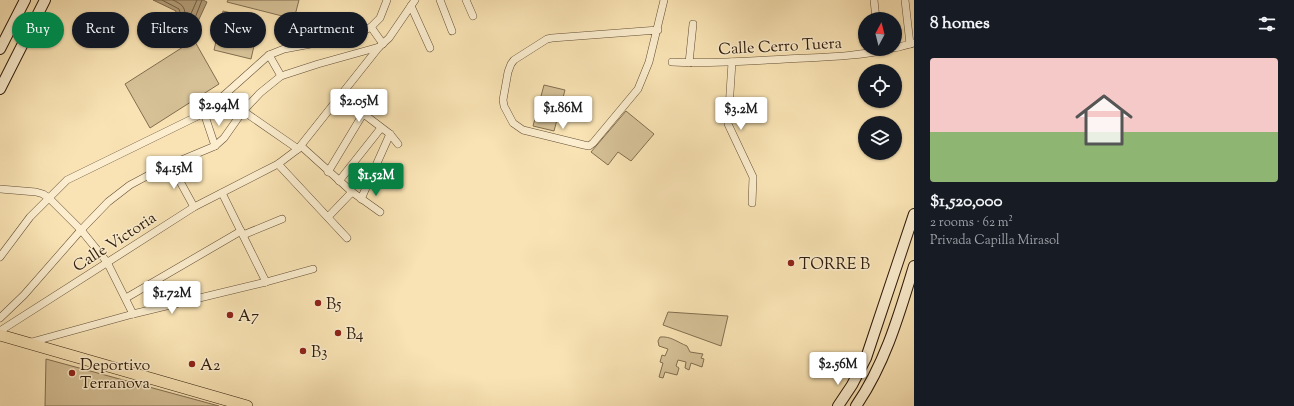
<!DOCTYPE html>
<html lang="en">
<head>
<meta charset="utf-8">
<style>
  body { margin:0; font-family:"Sorts Mill Goudy",serif; background:#20242c; color:#f1f3f6; height:100vh; display:flex; flex-direction:column; font-size:15px; white-space:nowrap }
  * { box-sizing:border-box; margin:0 }
  p { font-size:13px; color:#9ea1a6 }
  .icon { flex:none; width:22px; height:22px; fill:none; stroke:currentColor; stroke-width:2; stroke-linecap:round; stroke-linejoin:round }
  .map { position:relative; flex:1; overflow:hidden }
  .side { display:flex; flex-direction:column; background:#171b24; width:380px }
  .side>* { flex:none }
  .guide { position:absolute; left:12px; top:12px; width:380px; height:36px; display:flex; gap:8px }
  .needle { width:26px; rotate:7deg }
  .tools { position:absolute; left:858px; top:12px; display:grid; gap:8px }
  .tools a { display:grid; place-items:center; width:44px; height:44px; border-radius:50%; background:#171b24; box-shadow:0 1px 3px #0004; font-size:20px }
  .price { position:absolute; translate:-50% -34px; padding:0 9px; border-radius:4px; background:#fff; color:#222; font-size:13px; line-height:26px; filter:drop-shadow(0 1px 2px #0008) }
  .price::after { content:''; position:absolute; left:50%; top:24px; width:12px; height:9px; margin-left:-6px; background:inherit; clip-path:polygon(0 0,100% 0,50% 100%) }
  .price.active { background:#0b8043; color:#fff }
  ul { padding:0; list-style:none }
  li { display:grid; align-content:center; gap:8px; height:212px; padding:0 16px }
  li+li { border-top:1px solid #363941 }
  li span { display:grid; place-items:center; height:124px; border-radius:4px; color:#555 }
  li>.icon { margin-inline-start:auto }
  span .icon { width:72px; height:72px; fill:#fffc; stroke-width:1 }
  li b { font-size:17px }
  h2 { display:flex; justify-content:space-between; align-items:center; height:48px; padding:0 16px; font-size:17px }
  .pill { padding:0 14px; border-radius:18px; background:#171b24; box-shadow:0 1px 3px #0004; font-size:14px; line-height:36px }
  .pill.active { background:#0b8043; color:#fff }
  main { display:flex; flex:1; min-height:0 }
  .map>svg:first-child { display:block }
  .green { fill:#d6c197; stroke:#826e50 }
  .water { fill:#b49f7a; stroke:#7e6a4d }
  .lines { fill:none; stroke-linecap:round; stroke-linejoin:round }
  .shore { stroke:#715d42; stroke-width:1 }
  .street-casing { stroke:#614d34; stroke-width:8 }
  .secondary-casing { stroke:#2e1b0a; stroke-width:12 }
  .primary-casing { stroke:#2e1b0a; stroke-width:12 }
  .street { stroke:#fbedce; stroke-width:7 }
  .secondary { stroke:#fbedce; stroke-width:10 }
  .primary { stroke:#f9e3b4; stroke-width:11 }
  .poi-dot { fill:#8f2418; stroke:#fbedce; stroke-width:1.5 }
  .labels { text-anchor:middle; stroke-width:3; stroke-linejoin:round; paint-order:stroke }
  .street-label { font-size:16px; fill:#2e1b0a; stroke:#fbedce }
  .poi-label { font-size:16px; fill:#2e1b0a; stroke:#fbedce; text-anchor:start }
</style>
</head>
<body>
<main>
<div class="map">
<svg width="914" height="406" viewBox="0 0 914 406">
  <rect width="100%" height="100%" fill="#f9e3b4"/>
  <filter id="stains"><feTurbulence type="fractalNoise" baseFrequency=".005" numOctaves="4"/><feColorMatrix values="0 0 0 0 .2 0 0 0 0 .09 0 0 0 0 .02 0 0 0 .5 -.17"/></filter>
  <radialGradient id="worn" r=".72"><stop offset=".6" stop-color="#630" stop-opacity="0"/><stop offset="1" stop-color="#630" stop-opacity=".3"/></radialGradient>
  <g class="green">
    <polygon points="228,0 299,0 294,19 227,2"/>
    <polygon points="223,11 260,20 251,59 214,50"/>
    <polygon points="194,40 219,84 150,128 125,84"/>
    <polygon points="544,85 565,90 554,131 533,126"/>
    <polygon points="626,111 654,134 631,161 618,152 608,165 591,152"/>
    <polygon points="668,312 728,316 721,346 663,325"/>
    <path d="M660,337c11,-1 17,5 27,9l3,6 13,2 -2,4 3,1 -2,8 -11,-4 -2,7 -4,-2 1,-6 -8,-2 -2,6 3,2 -2,7 -12,-3 -2,6 -4,-1 4,-14 -3,-1 2,-7 3,1 3,-7 -9,-3 -1,-5z"/>
    <polygon points="46,359 219,406 45,406"/>
  </g>
  <polygon class="water" points="153,0 203,0 207,2 194,30 173,20 176,11"/>
  <g class="lines">
    <g class="shore">
      <polyline points="162,0 179,9 180,12 179,18 191,24 193,23 202,0"/>
      <path d="M173,0c8,4 12,6 12,15l4,2 1,-1 7,-16"/>
    </g>
    <g class="street-casing">
      <g id="street">
        <polyline points="440,0 452,31"/>
        <polyline points="466,0 473,16"/>
        <polyline points="874,0 876,19"/>
        <polyline points="905,0 910,44"/>
        <polyline points="411,6 430,48"/>
        <polyline points="371,27 383,44"/>
        <polyline points="658,30 552,38 547,39 514,60 511,64 508,72 503,100 504,106 513,123 523,130 584,145 589,146 593,143 638,89 649,62 664,0"/>
        <polyline points="895,48 914,43"/>
        <polyline points="269,55 281,76"/>
        <path d="M672,62c38,2 76,-1 114,-3 34,-2 70,-2 104,-10"/>
        <polyline points="732,62 728,124 753,177 752,203"/>
        <polyline points="689,63 693,24"/>
        <polyline points="340,96 390,134 398,144"/>
        <polyline points="243,111 298,149"/>
        <polyline points="204,113 215,146"/>
        <polyline points="301,146 352,192 380,212"/>
        <polyline points="278,164 347,238"/>
        <polyline points="171,165 194,207"/>
        <polyline points="328,172 363,114"/>
        <polyline points="339,181 381,128"/>
        <polyline points="0,189 36,192 43,194 49,198 81,230 107,262 133,314"/>
        <polyline points="222,193 266,282"/>
        <polyline points="361,199 390,134"/>
        <polyline points="328,217 352,192"/>
        <polyline points="243,235 282,219"/>
        <polyline points="0,257 30,217 67,180 204,113 269,55 284,49 354,36 371,27 380,18 387,0"/>
        <polyline points="126,298 241,231"/>
        <polyline points="0,318 24,295 81,230 108,202 130,185 160,169 215,146 224,138 243,111 260,93 281,76 318,64 379,47"/>
        <polyline points="0,331 194,207 278,164 298,149 379,47 389,38 415,0"/>
        <polyline points="28,343 133,314 266,282 313,269"/>
      </g>
    </g>
    <g class="secondary-casing">
      <g id="secondary">
        <polyline points="0,49 25,0"/>
        <polyline points="0,89 45,0"/>
        <polyline points="838,406 852,385 866,358 914,214"/>
        <path d="M856,406c29,-42 43,-91 58,-140"/>
      </g>
    </g>
    <g class="primary-casing">
      <polyline id="primary" points="0,335 247,406"/>
    </g>
    <use href="#street" class="street"/>
    <use href="#secondary" class="secondary"/>
    <use href="#primary" class="primary"/>
  </g>
  <g class="poi-dot">
    <circle cx="791" cy="263" r="4"/>
    <circle cx="318" cy="303" r="4"/>
    <circle cx="230" cy="315" r="4"/>
    <circle cx="338" cy="333" r="4"/>
    <circle cx="303" cy="351" r="4"/>
    <circle cx="192" cy="364" r="4"/>
    <circle cx="72" cy="373" r="4"/>
  </g>
  <g class="labels">
    <g class="street-label">
      <text transform="translate(780 45) rotate(-3)" y="6">Calle Cerro Tuera</text>
      <text transform="translate(114 241) rotate(-33)" y="6">Calle Victoria</text>
    </g>
    <g class="poi-label">
      <text x="799" y="269">TORRE B</text>
      <text x="326" y="309">B5</text>
      <text x="238" y="321">A7</text>
      <text x="346" y="339">B4</text>
      <text x="311" y="357">B3</text>
      <text x="80" y="370">Deportivo<tspan x="80" dy="18">Terranova</tspan></text>
      <text x="200" y="370">A2</text>
    </g>
  </g>
  <rect width="100%" height="100%" filter="url(#stains)"/>
  <rect width="100%" height="100%" fill="url(#worn)"/>
</svg>
<div class="tools">
<a><svg class="needle" viewBox="-14 -14 28 28"><path d="M0-13l5 13h-10z" fill="#e53935"/><path d="M0 13l5-13h-10z" fill="#9ea1a6"/></svg></a>
<a><svg class="icon" aria-label="locate" viewBox="0 0 24 24"><circle cx="12" cy="12" r="6"/><path d="M12 2v4M12 18v4M2 12h4M18 12h4"/></svg></a>
<a><svg class="icon" aria-label="layers" viewBox="0 0 24 24"><path d="M12 4l9 5-9 5-9-5zM3 14l9 5 9-5"/></svg></a>
</div>
<b class="price" style="left:359px;top:123px">$2.05M</b>
<b class="price" style="left:219px;top:127px">$2.94M</b>
<b class="price" style="left:563px;top:130px">$1.86M</b>
<b class="price" style="left:741px;top:131px">$3.2M</b>
<b class="price" style="left:174px;top:190px">$4.15M</b>
<b class="price active" style="left:376px;top:197px">$1.52M</b>
<b class="price" style="left:172px;top:315px">$1.72M</b>
<b class="price" style="left:838px;top:386px">$2.56M</b>
<div class="guide">
<a class="pill active">Buy</a>
<a class="pill">Rent</a>
<a class="pill">Filters</a>
<a class="pill">New</a>
<a class="pill">Apartment</a>
</div>
</div>
<section class="side">
<h2>8 homes<svg class="icon" aria-label="filters" viewBox="0 0 24 24"><path d="M4 7h16M4 17h16"/><circle cx="9" cy="7" r="2"/><circle cx="15" cy="17" r="2"/></svg></h2>
<ul>
<li><span style="background:linear-gradient(#f6c9c9 60%,#8fb573 0)"><svg class="icon" aria-label="home" viewBox="0 0 24 24"><path d="M3 11l9-7 9 7M6 9v11h12V9"/></svg></span><div><b>$1,520,000</b><p>2 rooms · 62 m²</p><p>Privada Capilla Mirasol</p></div></li>
</ul>
</section>
</main>
</body>
</html>
